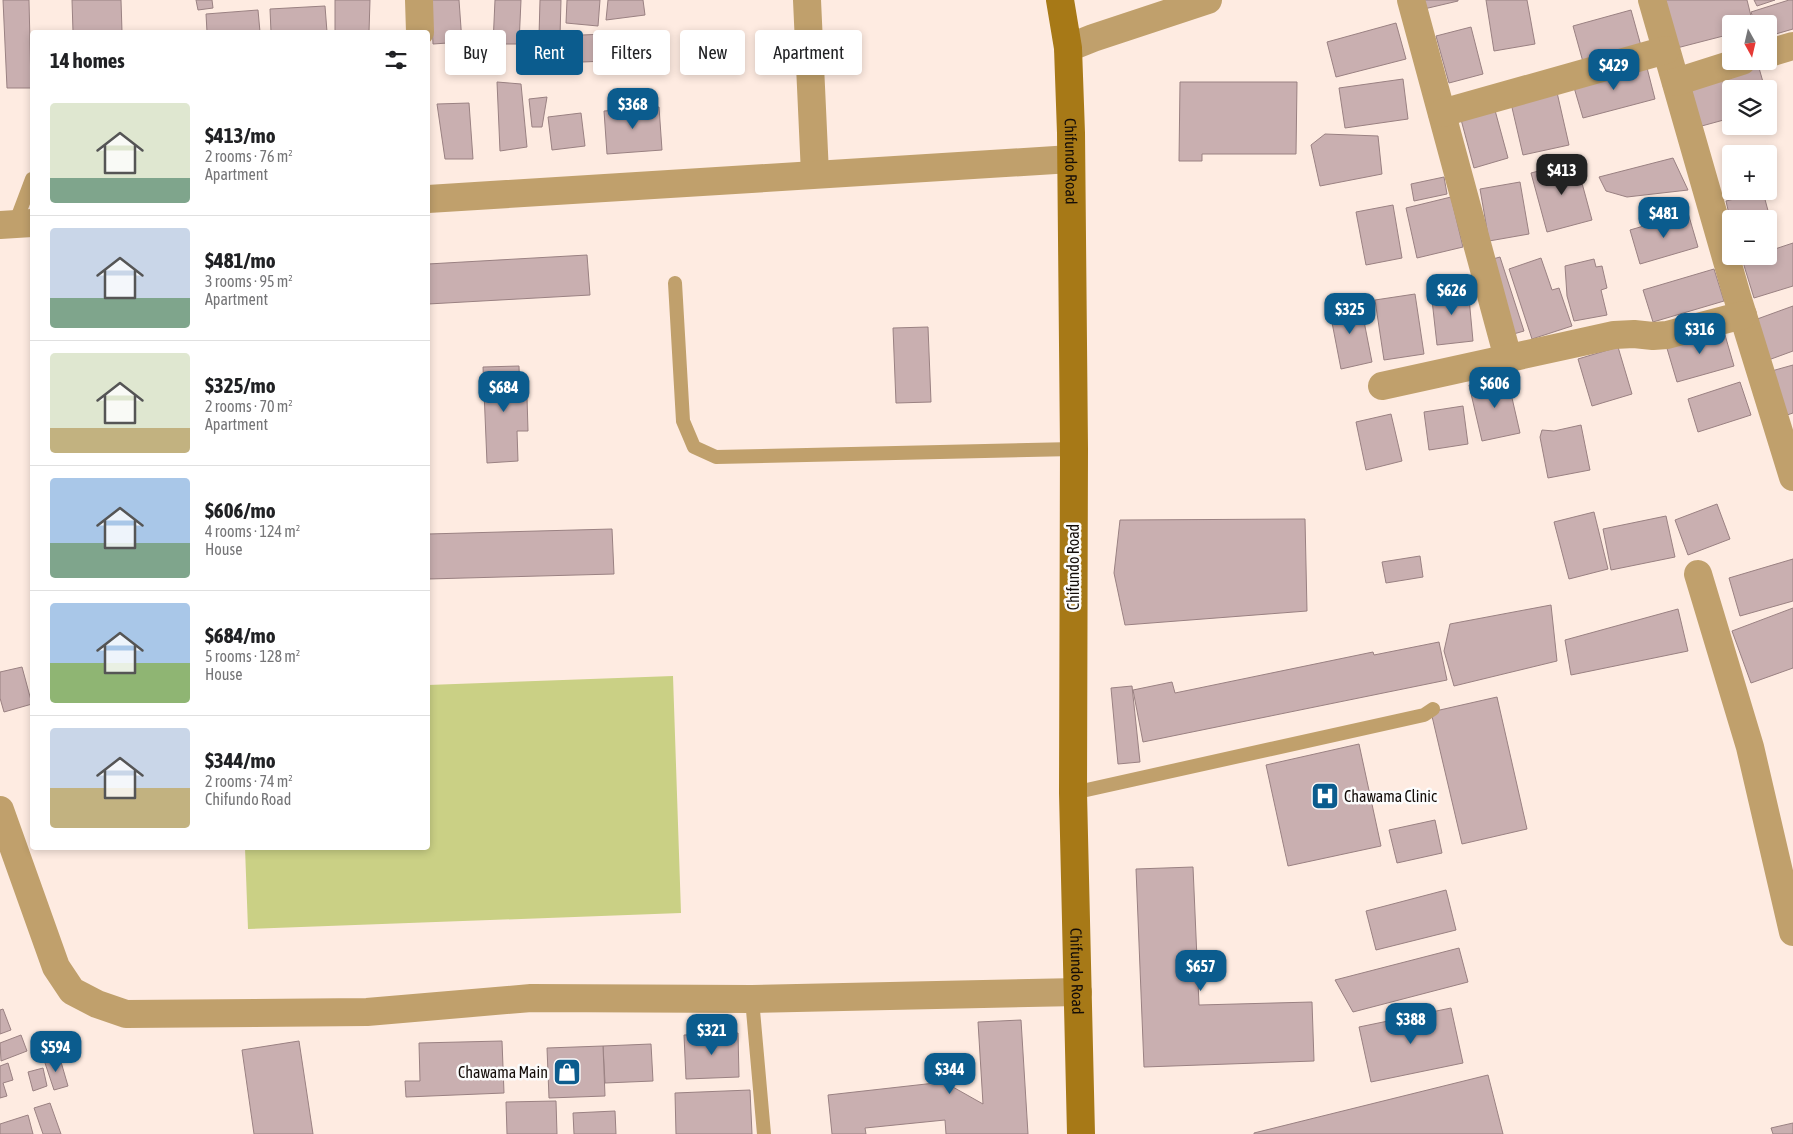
<!DOCTYPE html>
<html lang="en">
<head>
<meta charset="utf-8">
<style>
  body { margin:0; font-family:"Asap Condensed",sans-serif; background:#f2f2f2; color:#202124; height:100vh; display:flex; flex-direction:column; font-size:19px; white-space:nowrap }
  * { box-sizing:border-box; margin:0 }
  p { font-size:16px; color:#757577 }
  .icon { flex:none; width:28px; height:28px; fill:none; stroke:currentColor; stroke-width:2; stroke-linecap:round; stroke-linejoin:round }
  .map { position:relative; flex:1; overflow:hidden }
  .details { position:absolute; left:30px; top:30px; width:400px; height:820px; display:flex; flex-direction:column; background:#fff; border-radius:5px; box-shadow:0 2px 8px #0003 }
  .details>* { flex:none }
  .banner { position:absolute; left:445px; top:30px; width:475px; height:45px; display:flex; gap:10px }
  .needle { width:32px; rotate:172deg }
  .tools { position:absolute; left:1722px; top:15px; display:grid; gap:10px }
  .tools a { display:grid; place-items:center; width:55px; height:55px; border-radius:5px; background:#fff; box-shadow:0 2px 8px #0003; font-size:25px }
  .price { position:absolute; translate:-50% -42px; padding:0 11px; border-radius:10px; background:#0b5c8e; color:#fff; font-size:16px; line-height:32px; filter:drop-shadow(0 1px 2px #0008) }
  .price::after { content:''; position:absolute; left:50%; top:30px; width:15px; height:11px; margin-left:-8px; background:inherit; clip-path:polygon(0 0,100% 0,50% 100%) }
  .price.on { background:#222; color:#fff }
  ul { padding:0; list-style:none }
  li { display:flex; align-items:center; gap:15px; height:125px; padding:0 20px }
  li+li { border-top:1px solid #e0e0e0 }
  li span { display:grid; place-items:center; flex:none; width:140px; height:100px; border-radius:5px; color:#555 }
  li>.icon { margin-inline-start:auto }
  span .icon { width:60px; height:60px; fill:#fffc; stroke-width:1 }
  li b { font-size:21px }
  h2 { display:flex; justify-content:space-between; align-items:center; height:60px; padding:0 20px; font-size:21px }
  .chip { padding:0 18px; border-radius:5px; background:#fff; box-shadow:0 2px 8px #0003; font-size:18px; line-height:45px }
  .chip.on { background:#0b5c8e; color:#fff }
  .map>svg:first-child { display:block }
  .green { fill:#cad085 }
  .building { fill:#c9afb0; stroke:#9a8182 }
  .lines { fill:none; stroke-linecap:round; stroke-linejoin:round }
  .lane { stroke:#c0a06c; stroke-width:14 }
  .street { stroke:#c0a06c; stroke-width:28 }
  .secondary { stroke:#a77917; stroke-width:28 }
  .labels { text-anchor:middle; stroke-width:5; stroke-linejoin:round; paint-order:stroke }
  .street-label { font-size:16px; fill:#130c08; stroke:#fcfcfc }
  .poi-label { font-size:16px; fill:#130c08; stroke:#fcfcfc; text-anchor:start }
</style>
</head>
<body>
<div class="map">
<svg width="1793" height="1134" viewBox="0 0 1793 1134">
  <rect width="100%" height="100%" fill="#feebe1"/>
  <polygon class="green" points="673,676 681,913 248,929 245,848 428,848 428,685"/>
  <g class="building">
    <polygon points="3,0 29,0 31,88 7,88"/>
    <polygon points="72,0 121,0 122,32 73,32"/>
    <polygon points="196,0 212,0 213,8 198,10"/>
    <polygon points="335,0 370,0 369,32 335,32"/>
    <polygon points="431,0 459,0 462,42 433,44"/>
    <polygon points="495,0 521,0 519,44 493,44"/>
    <polygon points="540,0 561,0 560,36 539,36"/>
    <polygon points="567,0 600,0 598,26 566,23"/>
    <polygon points="608,0 643,0 645,15 606,20"/>
    <polygon points="1422,0 1458,0 1458,1 1424,9"/>
    <polygon points="1486,0 1527,0 1535,44 1494,51"/>
    <polygon points="1664,0 1747,0 1753,24 1731,24 1731,34 1669,50"/>
    <polygon points="1754,0 1775,0 1757,6"/>
    <polygon points="1789,0 1793,0 1793,29 1769,36 1769,24 1755,24 1751,12"/>
    <polygon points="325,6 327,32 271,32 270,9"/>
    <polygon points="258,10 260,32 207,32 206,14"/>
    <polygon points="1631,10 1641,46 1583,62 1573,26"/>
    <polygon points="1396,23 1406,59 1336,77 1327,42"/>
    <polygon points="1471,27 1483,74 1449,83 1436,36"/>
    <polygon points="606,34 607,61 582,62 582,35"/>
    <polygon points="1757,61 1765,89 1731,89 1731,118 1698,127 1685,81"/>
    <polygon points="1646,64 1655,99 1583,118 1573,84"/>
    <polygon points="1403,79 1408,119 1345,128 1339,88"/>
    <polygon points="497,82 521,84 527,147 500,151"/>
    <polygon points="1180,82 1297,82 1296,154 1202,154 1202,161 1179,161"/>
    <polygon points="1556,88 1569,145 1523,155 1510,99"/>
    <polygon points="547,97 542,127 532,127 529,99"/>
    <polygon points="469,103 473,159 445,159 437,104"/>
    <polygon points="1493,103 1508,158 1474,168 1459,112"/>
    <polygon points="659,107 662,150 607,154 604,111"/>
    <polygon points="581,113 585,146 552,150 548,117"/>
    <polygon points="1325,134 1378,136 1382,174 1320,186 1311,145"/>
    <polygon points="1673,158 1688,190 1627,197 1606,191 1599,177"/>
    <polygon points="1576,161 1592,220 1547,232 1531,173"/>
    <polygon points="1444,177 1447,194 1414,201 1411,184"/>
    <polygon points="1520,182 1529,234 1489,241 1480,189"/>
    <polygon points="1763,192 1774,233 1769,235 1769,219 1731,219 1731,223 1726,201"/>
    <polygon points="1451,197 1463,247 1417,258 1406,208"/>
    <polygon points="1393,205 1402,258 1366,265 1356,212"/>
    <polygon points="1688,213 1698,247 1640,264 1630,230"/>
    <polygon points="1793,243 1793,286 1754,298 1742,259 1750,256 1769,256 1769,251"/>
    <polygon points="587,255 590,295 428,304 428,264"/>
    <polygon points="1500,257 1524,331 1510,335 1486,261"/>
    <polygon points="1541,258 1552,290 1559,288 1572,326 1532,339 1509,269"/>
    <polygon points="1594,259 1596,267 1602,266 1607,288 1601,290 1607,315 1574,321 1567,296 1565,266"/>
    <polygon points="1714,269 1724,301 1653,322 1643,290"/>
    <polygon points="1468,287 1473,341 1437,345 1431,291"/>
    <polygon points="1415,294 1424,354 1384,360 1375,300"/>
    <polygon points="1360,301 1372,362 1341,369 1329,307"/>
    <polygon points="1793,306 1793,351 1763,362 1749,322"/>
    <polygon points="928,327 931,402 896,403 893,328"/>
    <polygon points="1723,328 1734,366 1677,382 1666,345"/>
    <polygon points="1618,347 1632,394 1592,406 1578,359"/>
    <polygon points="1793,365 1793,413 1781,417 1768,372"/>
    <polygon points="519,366 520,397 527,397 528,431 517,431 518,461 487,463 483,367"/>
    <polygon points="1507,376 1520,433 1482,441 1469,385"/>
    <polygon points="1740,382 1751,415 1698,432 1688,399"/>
    <polygon points="1463,406 1468,444 1429,450 1424,412"/>
    <polygon points="1391,414 1402,461 1366,470 1356,422"/>
    <polygon points="1581,425 1590,470 1548,478 1540,437 1542,430 1554,431"/>
    <polygon points="1717,504 1730,539 1688,555 1675,520"/>
    <polygon points="1594,512 1608,569 1569,579 1554,522"/>
    <polygon points="1666,516 1675,557 1611,570 1603,529"/>
    <polygon points="1305,519 1307,611 1125,625 1114,573 1120,520"/>
    <polygon points="612,529 614,574 428,579 428,534"/>
    <polygon points="1420,556 1423,577 1386,583 1382,562"/>
    <polygon points="1793,559 1793,601 1740,616 1729,578"/>
    <polygon points="1551,605 1557,661 1454,686 1444,651 1450,624"/>
    <polygon points="1793,608 1793,668 1751,683 1732,631"/>
    <polygon points="1678,609 1688,651 1571,675 1565,640"/>
    <polygon points="1439,642 1447,680 1143,742 1133,690 1172,682 1175,693 1373,652 1374,655"/>
    <polygon points="22,667 32,704 4,712 0,698 0,672"/>
    <polygon points="1132,686 1140,762 1118,764 1111,688"/>
    <polygon points="1497,697 1527,829 1462,844 1431,712"/>
    <polygon points="1359,744 1381,846 1288,866 1266,765"/>
    <polygon points="1435,820 1442,853 1397,863 1389,830"/>
    <polygon points="1193,867 1199,1005 1312,1002 1314,1061 1144,1067 1136,869"/>
    <polygon points="1446,890 1456,930 1376,950 1366,911"/>
    <polygon points="1459,948 1468,982 1353,1012 1335,980"/>
    <polygon points="1451,1008 1463,1063 1371,1082 1359,1027"/>
    <polygon points="3,1009 11,1030 0,1034 0,1010"/>
    <polygon points="1021,1020 1028,1134 946,1134 945,1120 865,1128 866,1134 832,1134 828,1095 944,1082 983,1104 978,1022"/>
    <polygon points="738,1033 739,1077 686,1079 684,1035"/>
    <polygon points="21,1035 27,1051 1,1061 0,1043"/>
    <polygon points="299,1041 313,1134 254,1134 242,1050"/>
    <polygon points="502,1041 504,1093 406,1097 405,1081 420,1081 419,1043"/>
    <polygon points="651,1044 653,1081 605,1083 603,1046"/>
    <polygon points="603,1046 605,1096 549,1098 547,1048"/>
    <polygon points="59,1055 68,1086 54,1090 44,1060"/>
    <polygon points="8,1063 13,1080 3,1083 7,1096 0,1098 0,1066"/>
    <polygon points="43,1068 47,1086 33,1091 28,1072"/>
    <polygon points="1488,1075 1503,1134 1254,1134 1254,1133"/>
    <polygon points="750,1090 752,1134 676,1134 675,1093"/>
    <polygon points="556,1101 557,1134 507,1134 506,1102"/>
    <polygon points="50,1103 61,1134 43,1134 34,1108"/>
    <polygon points="615,1111 616,1134 574,1134 573,1113"/>
    <polygon points="28,1115 33,1134 0,1134 0,1124"/>
    <polygon points="1793,1123 1793,1134 1773,1134 1771,1128"/>
  </g>
  <g class="lines">
    <g class="lane">
      <polyline points="15,224 32,179"/>
      <polyline points="675,283 683,421 694,447 716,457 1074,449"/>
      <polyline points="1073,793 1424,715 1433,709"/>
      <polyline points="752,999 764,1134"/>
    </g>
    <g class="street">
      <polyline points="419,0 420,32"/>
      <polyline points="807,0 815,174"/>
      <polyline points="1411,0 1508,358"/>
      <polyline points="1652,0 1737,296 1793,477"/>
      <polyline points="1068,48 1093,38 1208,0"/>
      <polyline points="1769,53 1793,46"/>
      <polyline points="1676,82 1742,61"/>
      <polyline points="1442,113 1666,50"/>
      <polyline points="428,199 1071,159"/>
      <polyline points="0,225 32,223"/>
      <polyline points="1382,386 1614,335 1634,334 1653,336 1667,335 1743,315"/>
      <polyline points="1698,574 1750,747 1793,932"/>
      <polyline points="0,810 56,967 72,991 97,1004 126,1014 367,1012 531,998 752,999 1078,992"/>
    </g>
    <path class="secondary" id="s1" d="M1060,0l8,48 3,85 3,316 -1,344 8,341"/>
  </g>
  <defs>
    <g id="hospital-square" transform="scale(1.4375)"><rect x="-9" y="-9" width="18" height="18" rx="4" fill="#0b5c8e" stroke="#fcfcfc"/><path d="M-5-5h3v3.5h4V-5h3V5h-3V1.5h-4V5h-3Z" fill="#fff"/></g>
    <g id="shop-square" transform="scale(1.4375)"><rect x="-9" y="-9" width="18" height="18" rx="4" fill="#0b5c8e" stroke="#fcfcfc"/><path d="M-5-2.5h2.3a2.7 3.5 0 0 1 5.4 0H5L5.5 6h-11ZM-1.5-2.5h3a1.5 2.3 0 0 0-3 0Z" fill="#fff"/></g>
  </defs>
  <g fill-rule="evenodd">
    <use href="#hospital-square" x="1325" y="796"/>
    <use href="#shop-square" x="567" y="1072"/>
  </g>
  <g class="labels">
    <g class="street-label">
      <text dy="6" stroke="none"><textPath href="#s1" startOffset="162">Chifundo Road</textPath></text>
      <text transform="translate(1073 567) rotate(-90)" y="6">Chifundo Road</text>
      <text dy="6" stroke="none"><textPath href="#s1" startOffset="972">Chifundo Road</textPath></text>
    </g>
    <g class="poi-label">
      <text x="1344" y="802">Chawama Clinic</text>
      <text x="548" y="1078" text-anchor="end">Chawama Main</text>
    </g>
  </g>
</svg>
<div class="tools">
<a><svg class="needle" viewBox="-14 -14 28 28"><path d="M0-13l5 13h-10z" fill="#e53935"/><path d="M0 13l5-13h-10z" fill="#757577"/></svg></a>
<a><svg class="icon" aria-label="layers" viewBox="0 0 24 24"><path d="M12 4l9 5-9 5-9-5zM3 14l9 5 9-5"/></svg></a>
<a>+</a>
<a>−</a>
</div>
<b class="price" style="left:1614px;top:91px">$429</b>
<b class="price" style="left:633px;top:130px">$368</b>
<b class="price on" style="left:1562px;top:196px">$413</b>
<b class="price" style="left:1664px;top:239px">$481</b>
<b class="price" style="left:1452px;top:316px">$626</b>
<b class="price" style="left:1350px;top:335px">$325</b>
<b class="price" style="left:1700px;top:355px">$316</b>
<b class="price" style="left:1495px;top:409px">$606</b>
<b class="price" style="left:504px;top:413px">$684</b>
<b class="price" style="left:1201px;top:992px">$657</b>
<b class="price" style="left:1411px;top:1045px">$388</b>
<b class="price" style="left:712px;top:1056px">$321</b>
<b class="price" style="left:56px;top:1073px">$594</b>
<b class="price" style="left:950px;top:1095px">$344</b>
<div class="banner">
<a class="chip">Buy</a>
<a class="chip on">Rent</a>
<a class="chip">Filters</a>
<a class="chip">New</a>
<a class="chip">Apartment</a>
</div>
<section class="details">
<h2>14 homes<svg class="icon" aria-label="filters" viewBox="0 0 24 24"><path d="M4 7h16M4 17h16"/><circle cx="9" cy="7" r="2"/><circle cx="15" cy="17" r="2"/></svg></h2>
<ul>
<li><span style="background:linear-gradient(#dfe7d0 75%,#7fa58c 0)"><svg class="icon" aria-label="home" viewBox="0 0 24 24"><path d="M3 11l9-7 9 7M6 9v11h12V9"/></svg></span><div><b>$413/mo</b><p>2 rooms · 76 m²</p><p>Apartment</p></div></li>
<li><span style="background:linear-gradient(#c9d6e8 70%,#7fa58c 0)"><svg class="icon" aria-label="home" viewBox="0 0 24 24"><path d="M3 11l9-7 9 7M6 9v11h12V9"/></svg></span><div><b>$481/mo</b><p>3 rooms · 95 m²</p><p>Apartment</p></div></li>
<li><span style="background:linear-gradient(#dfe7d0 75%,#c2b280 0)"><svg class="icon" aria-label="home" viewBox="0 0 24 24"><path d="M3 11l9-7 9 7M6 9v11h12V9"/></svg></span><div><b>$325/mo</b><p>2 rooms · 70 m²</p><p>Apartment</p></div></li>
<li><span style="background:linear-gradient(#a9c7e8 65%,#7fa58c 0)"><svg class="icon" aria-label="home" viewBox="0 0 24 24"><path d="M3 11l9-7 9 7M6 9v11h12V9"/></svg></span><div><b>$606/mo</b><p>4 rooms · 124 m²</p><p>House</p></div></li>
<li><span style="background:linear-gradient(#a9c7e8 60%,#8fb573 0)"><svg class="icon" aria-label="home" viewBox="0 0 24 24"><path d="M3 11l9-7 9 7M6 9v11h12V9"/></svg></span><div><b>$684/mo</b><p>5 rooms · 128 m²</p><p>House</p></div></li>
<li><span style="background:linear-gradient(#c9d6e8 60%,#c2b280 0)"><svg class="icon" aria-label="home" viewBox="0 0 24 24"><path d="M3 11l9-7 9 7M6 9v11h12V9"/></svg></span><div><b>$344/mo</b><p>2 rooms · 74 m²</p><p>Chifundo Road</p></div></li>
</ul>
</section>
</div>
</body>
</html>
